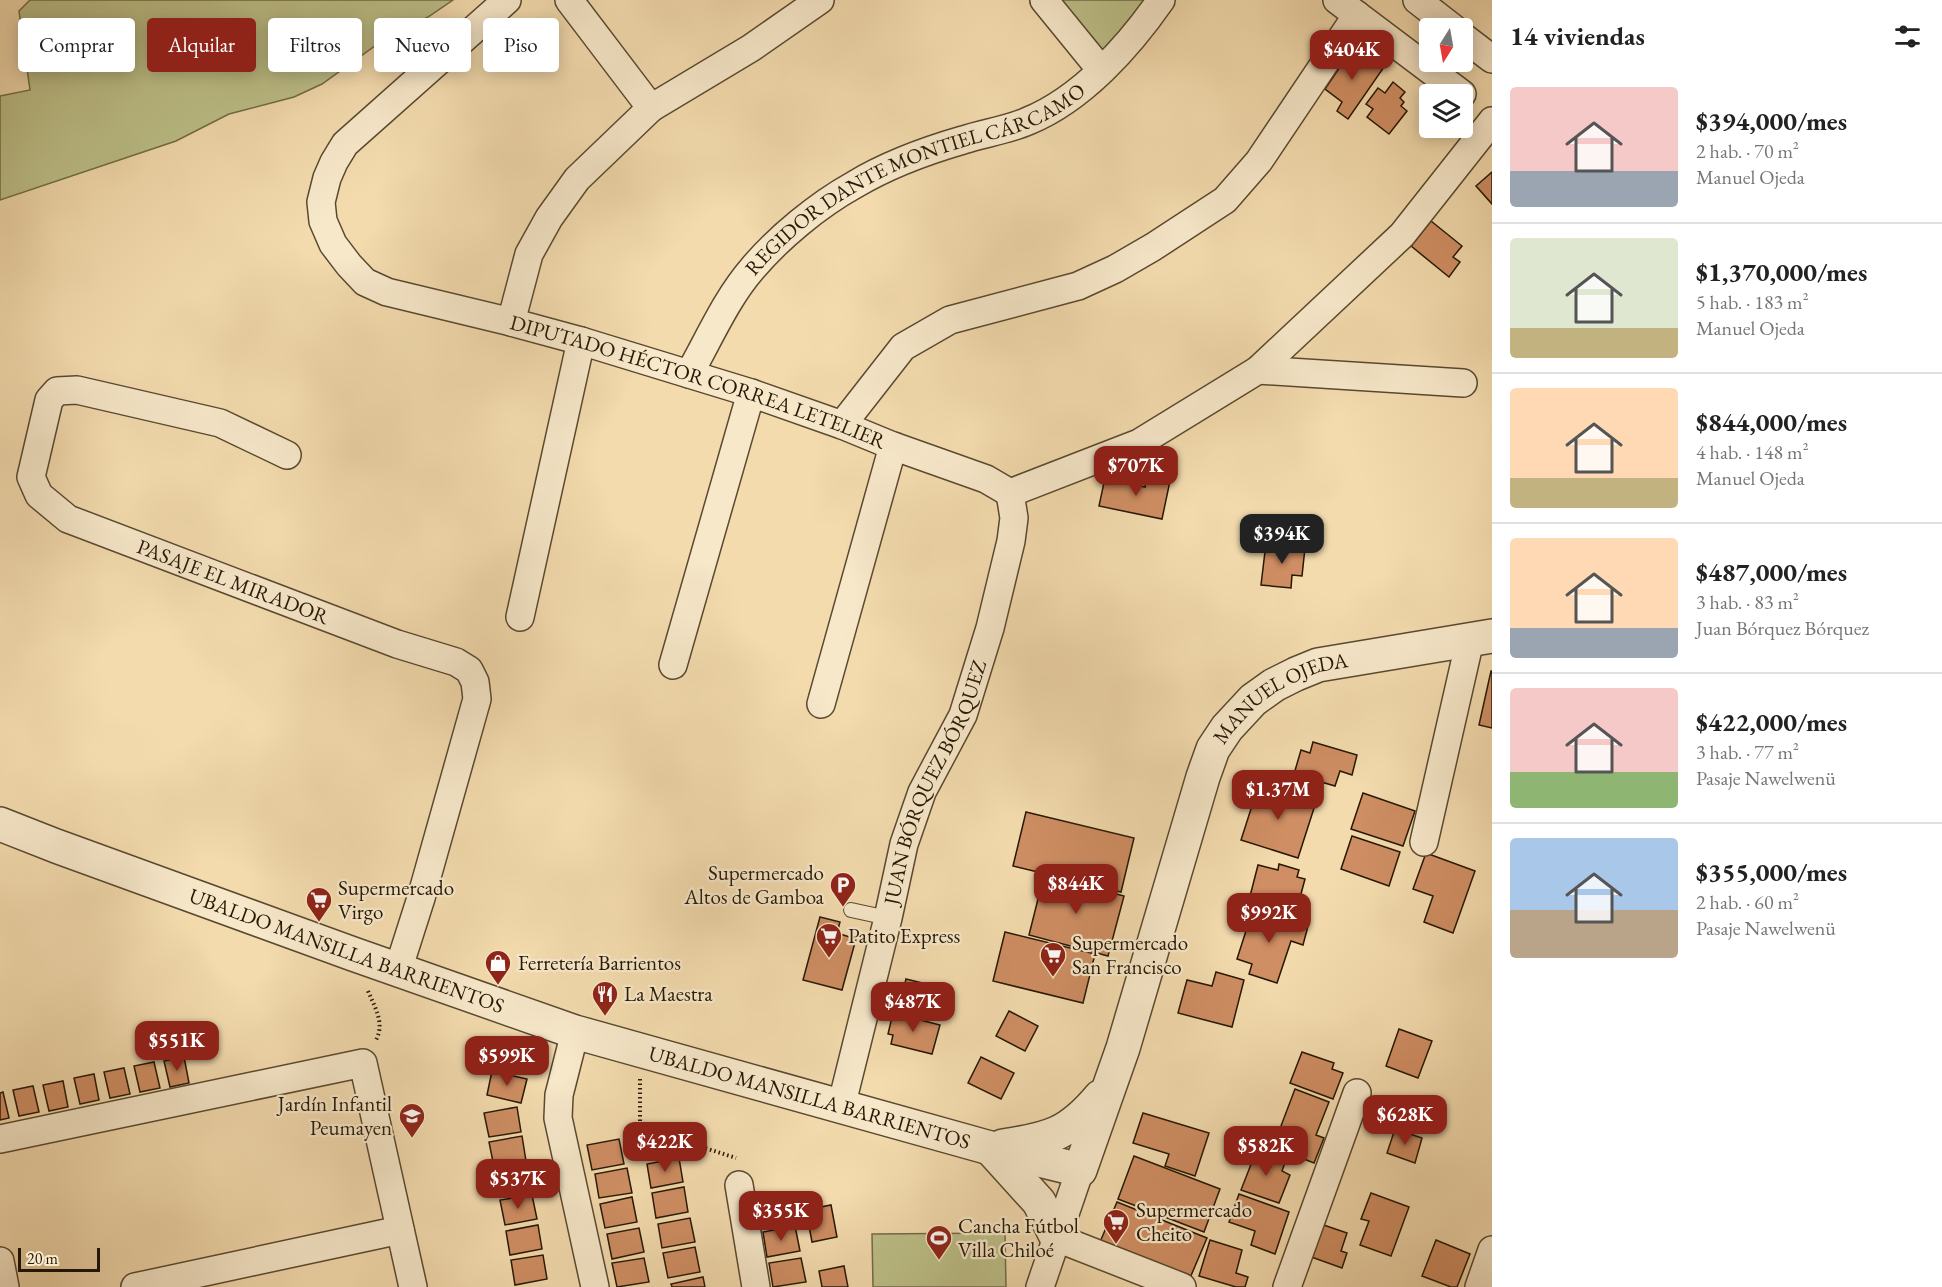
<!DOCTYPE html>
<html lang="es">
<head>
<meta charset="utf-8">
<style>
  body { margin:0; font-family:"EB Garamond",serif; background:#f6f6f6; color:#222; height:100vh; display:flex; flex-direction:column; font-size:22px; white-space:nowrap }
  * { box-sizing:border-box; margin:0 }
  p { font-size:20px; color:#767676 }
  .icon { flex:none; width:33px; height:33px; fill:none; stroke:currentColor; stroke-width:2; stroke-linecap:round; stroke-linejoin:round }
  .map { position:relative; flex:1; overflow:hidden }
  .panel { display:flex; flex-direction:column; background:#fff; width:450px }
  .panel>* { flex:none }
  .banner { position:absolute; left:18px; top:18px; width:570px; height:54px; display:flex; gap:12px }
  .needle { width:39px; rotate:191deg }
  .fabs { position:absolute; left:1419px; top:18px; display:grid; gap:12px }
  .fabs a { display:grid; place-items:center; width:54px; height:54px; border-radius:6px; background:#fff; box-shadow:0 3px 15px #0003; font-size:30px }
  .scale { position:absolute; left:18px; bottom:15px; width:82px; box-sizing:border-box; padding-left:6px; border:3px solid #261806; border-top:0; font-size:16px; line-height:21px; white-space:nowrap; color:#261806; -webkit-text-stroke:4px #f7e8ca; paint-order:stroke }
  .price { position:absolute; translate:-50% -51px; padding:0 14px; border-radius:12px; background:#8f2418; color:#fff; font-size:20px; line-height:39px; filter:drop-shadow(0 2px 3px #0008) }
  .price::after { content:''; position:absolute; left:50%; top:36px; width:18px; height:14px; margin-left:-9px; background:inherit; clip-path:polygon(0 0,100% 0,50% 100%) }
  .price.on { background:#222; color:#fff }
  ul { padding:0; list-style:none }
  li { display:flex; align-items:center; gap:18px; height:150px; padding:0 18px }
  li+li { border-top:2px solid #e0e0e0 }
  li span { display:grid; place-items:center; flex:none; width:168px; height:120px; border-radius:6px; color:#555 }
  li>.icon { margin-inline-start:auto }
  span .icon { width:72px; height:72px; fill:#fffc; stroke-width:1 }
  li b { font-size:26px }
  h2 { display:flex; justify-content:space-between; align-items:center; height:72px; padding:0 18px; font-size:26px }
  .tag { padding:0 21px; border-radius:6px; background:#fff; box-shadow:0 3px 15px #0003; font-size:21px; line-height:54px }
  .tag.on { background:#8f2418; color:#fff }
  main { display:flex; flex:1; min-height:0 }
  .map>svg:first-child { display:block }
  .green { fill:#bdc089; stroke:#726c48; stroke-width:1.5 }
  .building { fill:#cf8e63; stroke:#261806; stroke-width:1.5 }
  .lines { fill:none; stroke-linecap:round; stroke-linejoin:round }
  .service-casing { stroke:#594930; stroke-width:16 }
  .minor-casing { stroke:#594930; stroke-width:30 }
  .tertiary-casing { stroke:#594930; stroke-width:36 }
  .path { stroke:#261806; stroke-width:4; stroke-dasharray:1.5 3; stroke-linecap:butt }
  .service { stroke:#f7e8ca; stroke-width:14 }
  .minor { stroke:#f7e8ca; stroke-width:27 }
  .tertiary { stroke:#f7e8ca; stroke-width:33 }
  .labels { text-anchor:middle; stroke-width:4.5; stroke-linejoin:round; paint-order:stroke }
  .street-label { font-size:21px; fill:#261806; stroke:#f7e8ca }
  .poi-label { font-size:21px; fill:#261806; stroke:#f7e8ca; text-anchor:start }
</style>
</head>
<body>
<main>
<div class="map">
<svg width="1492" height="1287" viewBox="0 0 1492 1287">
  <rect width="100%" height="100%" fill="#f3dbae"/>
  <filter id="stains"><feTurbulence type="fractalNoise" baseFrequency=".00333" numOctaves="4"/><feColorMatrix values="0 0 0 0 .2 0 0 0 0 .09 0 0 0 0 .02 0 0 0 .5 -.17"/></filter>
  <radialGradient id="worn" r=".72"><stop offset=".6" stop-color="#630" stop-opacity="0"/><stop offset="1" stop-color="#630" stop-opacity=".3"/></radialGradient>
  <g class="green">
    <polygon points="30,0 453,0 428,17 386,38 322,84 294,97 229,114 176,141 0,200 0,96 30,90 19,11"/>
    <polygon points="1056,0 1152,0 1101,57"/>
    <polygon points="1005,1233 1006,1287 873,1287 872,1234"/>
  </g>
  <g class="building">
    <polygon points="1344,49 1369,66 1373,60 1384,67 1348,119 1337,111 1342,102 1325,89 1340,67 1334,63"/>
    <polygon points="1393,82 1405,92 1400,98 1404,102 1401,106 1407,111 1389,134 1367,117 1373,109 1366,104 1378,88 1385,93"/>
    <polygon points="1492,172 1492,204 1476,186"/>
    <polygon points="1431,221 1462,246 1453,257 1460,262 1449,277 1411,246"/>
    <polygon points="1147,476 1170,481 1162,519 1099,506 1105,478 1145,487"/>
    <polygon points="1266,543 1305,548 1302,576 1292,575 1291,588 1261,585"/>
    <polygon points="1491,671 1492,671 1492,728 1479,725"/>
    <polygon points="1313,742 1357,755 1352,775 1340,771 1335,786 1294,774 1301,750 1310,753"/>
    <polygon points="1259,784 1316,802 1298,858 1241,840"/>
    <polygon points="1363,793 1415,811 1403,846 1351,829"/>
    <polygon points="1026,812 1134,838 1121,892 1013,866"/>
    <polygon points="1352,836 1400,852 1389,886 1341,869"/>
    <polygon points="1426,853 1475,871 1453,933 1424,922 1433,896 1413,889"/>
    <polygon points="1279,864 1299,870 1297,877 1305,879 1298,905 1290,903 1287,914 1248,904 1258,865 1278,870"/>
    <polygon points="1044,875 1124,896 1108,956 1029,935"/>
    <polygon points="1253,909 1308,926 1303,945 1291,941 1277,983 1249,974 1252,964 1237,959"/>
    <polygon points="820,917 840,922 837,933 856,939 842,990 803,980"/>
    <polygon points="1005,932 1095,954 1083,1003 993,981"/>
    <polygon points="1216,972 1244,980 1232,1027 1178,1013 1187,980 1212,986"/>
    <polygon points="906,979 947,989 940,1019 899,1010"/>
    <polygon points="1009,1011 1038,1026 1025,1051 996,1036"/>
    <polygon points="893,1013 940,1025 932,1054 891,1044 893,1035 888,1034"/>
    <polygon points="1399,1029 1432,1041 1418,1078 1386,1066"/>
    <polygon points="1302,1052 1334,1063 1332,1069 1343,1073 1333,1099 1290,1083"/>
    <polygon points="184,1057 189,1083 170,1087 164,1061"/>
    <polygon points="981,1057 1014,1073 1001,1099 968,1083"/>
    <polygon points="154,1062 160,1088 140,1092 134,1066"/>
    <polygon points="124,1068 130,1094 110,1098 104,1072"/>
    <polygon points="492,1071 527,1079 521,1103 487,1095"/>
    <polygon points="94,1074 99,1100 80,1104 74,1078"/>
    <polygon points="63,1081 68,1107 49,1111 43,1085"/>
    <polygon points="33,1086 39,1112 19,1116 13,1090"/>
    <polygon points="1295,1089 1329,1102 1316,1135 1324,1138 1314,1163 1273,1147"/>
    <polygon points="3,1092 9,1118 0,1120 0,1093"/>
    <polygon points="517,1107 521,1132 489,1137 484,1113"/>
    <polygon points="1143,1113 1209,1133 1195,1176 1165,1166 1169,1154 1133,1143"/>
    <polygon points="1395,1129 1422,1138 1415,1163 1387,1153"/>
    <polygon points="522,1136 526,1161 494,1167 489,1142"/>
    <polygon points="619,1139 624,1164 592,1170 587,1145"/>
    <polygon points="1257,1149 1286,1160 1282,1171 1290,1175 1279,1203 1241,1190"/>
    <polygon points="1134,1156 1220,1189 1204,1232 1118,1199"/>
    <polygon points="679,1158 683,1182 651,1188 647,1164"/>
    <polygon points="527,1165 532,1189 500,1195 495,1171"/>
    <polygon points="627,1168 632,1193 599,1198 595,1174"/>
    <polygon points="684,1187 688,1212 656,1218 652,1193"/>
    <polygon points="1371,1193 1409,1207 1391,1256 1360,1245 1369,1221 1361,1219"/>
    <polygon points="1239,1194 1289,1212 1275,1254 1251,1245 1255,1231 1229,1222"/>
    <polygon points="532,1195 537,1219 505,1225 500,1200"/>
    <polygon points="632,1197 637,1222 605,1228 600,1204"/>
    <polygon points="790,1197 794,1221 762,1227 758,1203"/>
    <polygon points="1117,1202 1207,1238 1190,1278 1100,1242"/>
    <polygon points="831,1205 837,1237 812,1242 806,1210"/>
    <polygon points="690,1218 695,1242 662,1248 658,1224"/>
    <polygon points="1315,1222 1347,1233 1341,1251 1347,1253 1342,1268 1303,1254"/>
    <polygon points="538,1225 542,1249 510,1255 506,1231"/>
    <polygon points="795,1226 800,1251 767,1257 763,1232"/>
    <polygon points="639,1228 644,1252 612,1259 607,1234"/>
    <polygon points="1210,1240 1242,1250 1236,1273 1248,1277 1245,1287 1236,1287 1199,1276"/>
    <polygon points="1436,1240 1470,1254 1457,1287 1451,1287 1422,1276"/>
    <polygon points="695,1247 700,1272 668,1278 663,1253"/>
    <polygon points="543,1255 547,1279 515,1285 511,1260"/>
    <polygon points="644,1258 649,1282 617,1287 612,1263"/>
    <polygon points="801,1258 806,1282 773,1287 769,1263"/>
    <polygon points="844,1266 848,1287 822,1287 819,1271"/>
    <polygon points="703,1277 705,1287 672,1287 671,1284"/>
  </g>
  <g class="lines">
    <g class="service-casing">
      <polyline id="service" points="851,910 888,918"/>
    </g>
    <g class="minor-casing">
      <g id="minor">
        <path id="s1" d="M507,0l-162,144 -11,18 -7,16 -6,24 2,19 10,23 16,21 16,17 22,10 124,30 70,19 170,52 91,32 51,21 93,33 24,14"/>
        <polyline points="569,0 651,108"/>
        <polyline points="1044,0 1101,70"/>
        <polyline points="1337,0 1462,94"/>
        <polyline points="1417,0 1453,28"/>
        <polyline points="1462,36 1492,59"/>
        <polyline points="511,322 529,254 549,218 577,179 651,108 751,48 820,0"/>
        <polyline points="1258,370 1463,383"/>
        <path id="s2" d="M689,374c20,-35 37,-75 63,-105 26,-31 66,-64 102,-84 33,-20 71,-34 109,-45 21,-7 45,-10 65,-19 54,-22 101,-75 133,-121"/>
        <polyline points="842,425 903,347 950,320 1078,286 1115,269 1153,247 1225,200 1259,161 1357,15"/>
        <path id="s3" d="M287,455l-67,-32 -143,-33 -20,1 -8,9 -18,77 8,18 29,24 329,125 59,18 13,8 6,12 2,17 -56,199 -23,72"/>
        <polyline points="1010,493 1139,443 1258,370 1402,235 1492,121"/>
        <polyline points="520,617 581,341"/>
        <polyline points="673,665 751,393"/>
        <polyline points="821,704 893,446"/>
        <polyline points="1424,842 1470,640"/>
        <polyline points="575,1032 559,1095 558,1118 595,1287"/>
        <path id="s4" d="M841,1107l47,-189 16,-74 18,-52 41,-77 27,-87 21,-87 3,-23 -4,-25"/>
        <polyline points="0,1139 363,1063 413,1287"/>
        <polyline points="739,1185 756,1287"/>
        <polyline points="1057,1238 1182,1287"/>
        <polyline points="0,1261 5,1287"/>
        <polyline points="135,1287 400,1230"/>
        <polyline points="1040,1287 1080,1170"/>
        <polyline points="1287,1287 1357,1093"/>
        <polyline points="1479,1287 1492,1250"/>
      </g>
    </g>
    <g class="tertiary-casing">
      <g id="tertiary">
        <path id="s5" d="M0,824l56,22 297,108 222,78 415,116 90,22 43,-122 80,-271 10,-28 14,-21 26,-28 21,-15 22,-11 22,-9 174,-29"/>
        <path d="M1003,1146c47,-7 66,-12 97,-49"/>
        <polyline points="990,1148 1039,1202 1057,1238"/>
      </g>
    </g>
    <g class="path">
      <path d="M368,991c7,17 17,32 8,49"/>
      <polyline points="640,1079 640,1127 736,1158"/>
    </g>
    <use href="#service" class="service"/>
    <use href="#minor" class="minor"/>
    <use href="#tertiary" class="tertiary"/>
  </g>
  <defs>
    <g id="parking-pin" transform="scale(1.35)"><path d="M0 17L-7.5 6A9.5 9.5 0 1 1 7.5 6Z" fill="#8f2418" stroke="#f7e8ca"/><path d="M-3.5-5.5H1a3.5 3.5 0 0 1 0 7H-1V5.5H-3.5ZM-1-3.4V-.6H.8a1.4 1.4 0 0 0 0-2.8Z" fill="#fff"/></g>
    <g id="supermarket-pin" transform="scale(1.35)"><path d="M0 17L-7.5 6A9.5 9.5 0 1 1 7.5 6Z" fill="#8f2418" stroke="#f7e8ca"/><path d="M-6-5.5h2.5l.6 2H6L4.5 2H-2.5L-4.4-4H-6ZM-1.5 3.2a1.3 1.3 0 1 0 .1 0ZM3 3.2a1.3 1.3 0 1 0 .1 0Z" fill="#fff"/></g>
    <g id="shop-pin" transform="scale(1.35)"><path d="M0 17L-7.5 6A9.5 9.5 0 1 1 7.5 6Z" fill="#8f2418" stroke="#f7e8ca"/><path d="M-5-2.5h2.3a2.7 3.5 0 0 1 5.4 0H5L5.5 6h-11ZM-1.5-2.5h3a1.5 2.3 0 0 0-3 0Z" fill="#fff"/></g>
    <g id="restaurant-pin" transform="scale(1.35)"><path d="M0 17L-7.5 6A9.5 9.5 0 1 1 7.5 6Z" fill="#8f2418" stroke="#f7e8ca"/><path d="M-5-6h1v4h1v-4h1v4h1v-4h1v5L-1.5 .5V6h-2V.5L-5-1ZM5-6V6H3V1.5H1.5Q1.5-4 5-6Z" fill="#fff"/></g>
    <g id="school-pin" transform="scale(1.35)"><path d="M0 17L-7.5 6A9.5 9.5 0 1 1 7.5 6Z" fill="#8f2418" stroke="#f7e8ca"/><path d="M0-5L7-2L0 1L-7-2ZM-4 1L0 2.5L4 1V4Q0 6-4 4Z" fill="#fff"/></g>
    <g id="stadium-pin" transform="scale(1.35)"><path d="M0 17L-7.5 6A9.5 9.5 0 1 1 7.5 6Z" fill="#8f2418" stroke="#f7e8ca"/><path d="M0-5a6.5 5 0 1 0 0 10a6.5 5 0 1 0 0-10ZM-3.5-1.8h7v3.6h-7Z" fill="#fff"/></g>
  </defs>
  <g fill-rule="evenodd">
    <use href="#parking-pin" x="843" y="885"/>
    <use href="#supermarket-pin" x="319" y="900"/>
    <use href="#supermarket-pin" x="829" y="936"/>
    <use href="#supermarket-pin" x="1053" y="955"/>
    <use href="#shop-pin" x="498" y="963"/>
    <use href="#restaurant-pin" x="605" y="994"/>
    <use href="#school-pin" x="412" y="1116"/>
    <use href="#supermarket-pin" x="1116" y="1222"/>
    <use href="#stadium-pin" x="939" y="1238"/>
  </g>
  <g class="labels">
    <g class="street-label">
      <text dy="7" stroke="none"><textPath href="#s2" startOffset="312">REGIDOR DANTE MONTIEL CÁRCAMO</textPath></text>
      <text dy="7" stroke="none"><textPath href="#s1" startOffset="722">DIPUTADO HÉCTOR CORREA LETELIER</textPath></text>
      <text dy="7" stroke="none"><textPath href="#s3" startOffset="566">PASAJE EL MIRADOR</textPath></text>
      <text dy="7" stroke="none"><textPath href="#s5" startOffset="1665">MANUEL OJEDA</textPath></text>
      <text dy="7" stroke="none"><textPath href="#s4" startOffset="339">JUAN BÓRQUEZ BÓRQUEZ</textPath></text>
      <text dy="7" stroke="none"><textPath href="#s5" startOffset="369">UBALDO MANSILLA BARRIENTOS</textPath></text>
      <text dy="7" stroke="none"><textPath href="#s5" startOffset="855">UBALDO MANSILLA BARRIENTOS</textPath></text>
    </g>
    <g class="poi-label">
      <text x="824" y="880" text-anchor="end">Supermercado<tspan x="824" dy="24">Altos de Gamboa</tspan></text>
      <text x="338" y="895">Supermercado<tspan x="338" dy="24">Virgo</tspan></text>
      <text x="848" y="943">Patito Express</text>
      <text x="1072" y="950">Supermercado<tspan x="1072" dy="24">San Francisco</tspan></text>
      <text x="518" y="970">Ferretería Barrientos</text>
      <text x="624" y="1001">La Maestra</text>
      <text x="392" y="1111" text-anchor="end">Jardín Infantil<tspan x="392" dy="24">Peumayen</tspan></text>
      <text x="1136" y="1217">Supermercado<tspan x="1136" dy="24">Cheito</tspan></text>
      <text x="958" y="1233">Cancha Fútbol<tspan x="958" dy="24">Villa Chiloé</tspan></text>
    </g>
  </g>
  <rect width="100%" height="100%" filter="url(#stains)"/>
  <rect width="100%" height="100%" fill="url(#worn)"/>
</svg>
<div class="fabs">
<a><svg class="needle" viewBox="-14 -14 28 28"><path d="M0-13l5 13h-10z" fill="#e53935"/><path d="M0 13l5-13h-10z" fill="#767676"/></svg></a>
<a><svg class="icon" aria-label="layers" viewBox="0 0 24 24"><path d="M12 4l9 5-9 5-9-5zM3 14l9 5 9-5"/></svg></a>
</div>
<div class="scale">20 m</div>
<b class="price" style="left:1352px;top:81px">$404K</b>
<b class="price" style="left:1136px;top:497px">$707K</b>
<b class="price on" style="left:1282px;top:565px">$394K</b>
<b class="price" style="left:1278px;top:821px">$1.37M</b>
<b class="price" style="left:1076px;top:915px">$844K</b>
<b class="price" style="left:1269px;top:944px">$992K</b>
<b class="price" style="left:913px;top:1033px">$487K</b>
<b class="price" style="left:177px;top:1072px">$551K</b>
<b class="price" style="left:507px;top:1087px">$599K</b>
<b class="price" style="left:1405px;top:1146px">$628K</b>
<b class="price" style="left:665px;top:1173px">$422K</b>
<b class="price" style="left:1266px;top:1177px">$582K</b>
<b class="price" style="left:518px;top:1210px">$537K</b>
<b class="price" style="left:781px;top:1242px">$355K</b>
<div class="banner">
<a class="tag">Comprar</a>
<a class="tag on">Alquilar</a>
<a class="tag">Filtros</a>
<a class="tag">Nuevo</a>
<a class="tag">Piso</a>
</div>
</div>
<section class="panel">
<h2>14 viviendas<svg class="icon" aria-label="filters" viewBox="0 0 24 24"><path d="M4 7h16M4 17h16"/><circle cx="9" cy="7" r="2"/><circle cx="15" cy="17" r="2"/></svg></h2>
<ul>
<li><span style="background:linear-gradient(#f6c9c9 70%,#9aa5b1 0)"><svg class="icon" aria-label="home" viewBox="0 0 24 24"><path d="M3 11l9-7 9 7M6 9v11h12V9"/></svg></span><div><b>$394,000/mes</b><p>2 hab. · 70 m²</p><p>Manuel Ojeda</p></div></li>
<li><span style="background:linear-gradient(#dfe7d0 75%,#c2b280 0)"><svg class="icon" aria-label="home" viewBox="0 0 24 24"><path d="M3 11l9-7 9 7M6 9v11h12V9"/></svg></span><div><b>$1,370,000/mes</b><p>5 hab. · 183 m²</p><p>Manuel Ojeda</p></div></li>
<li><span style="background:linear-gradient(#ffd9b3 75%,#c2b280 0)"><svg class="icon" aria-label="home" viewBox="0 0 24 24"><path d="M3 11l9-7 9 7M6 9v11h12V9"/></svg></span><div><b>$844,000/mes</b><p>4 hab. · 148 m²</p><p>Manuel Ojeda</p></div></li>
<li><span style="background:linear-gradient(#ffd9b3 75%,#9aa5b1 0)"><svg class="icon" aria-label="home" viewBox="0 0 24 24"><path d="M3 11l9-7 9 7M6 9v11h12V9"/></svg></span><div><b>$487,000/mes</b><p>3 hab. · 83 m²</p><p>Juan Bórquez Bórquez</p></div></li>
<li><span style="background:linear-gradient(#f6c9c9 70%,#8fb573 0)"><svg class="icon" aria-label="home" viewBox="0 0 24 24"><path d="M3 11l9-7 9 7M6 9v11h12V9"/></svg></span><div><b>$422,000/mes</b><p>3 hab. · 77 m²</p><p>Pasaje Nawelwenü</p></div></li>
<li><span style="background:linear-gradient(#a9c7e8 60%,#b9a48a 0)"><svg class="icon" aria-label="home" viewBox="0 0 24 24"><path d="M3 11l9-7 9 7M6 9v11h12V9"/></svg></span><div><b>$355,000/mes</b><p>2 hab. · 60 m²</p><p>Pasaje Nawelwenü</p></div></li>
</ul>
</section>
</main>
</body>
</html>
